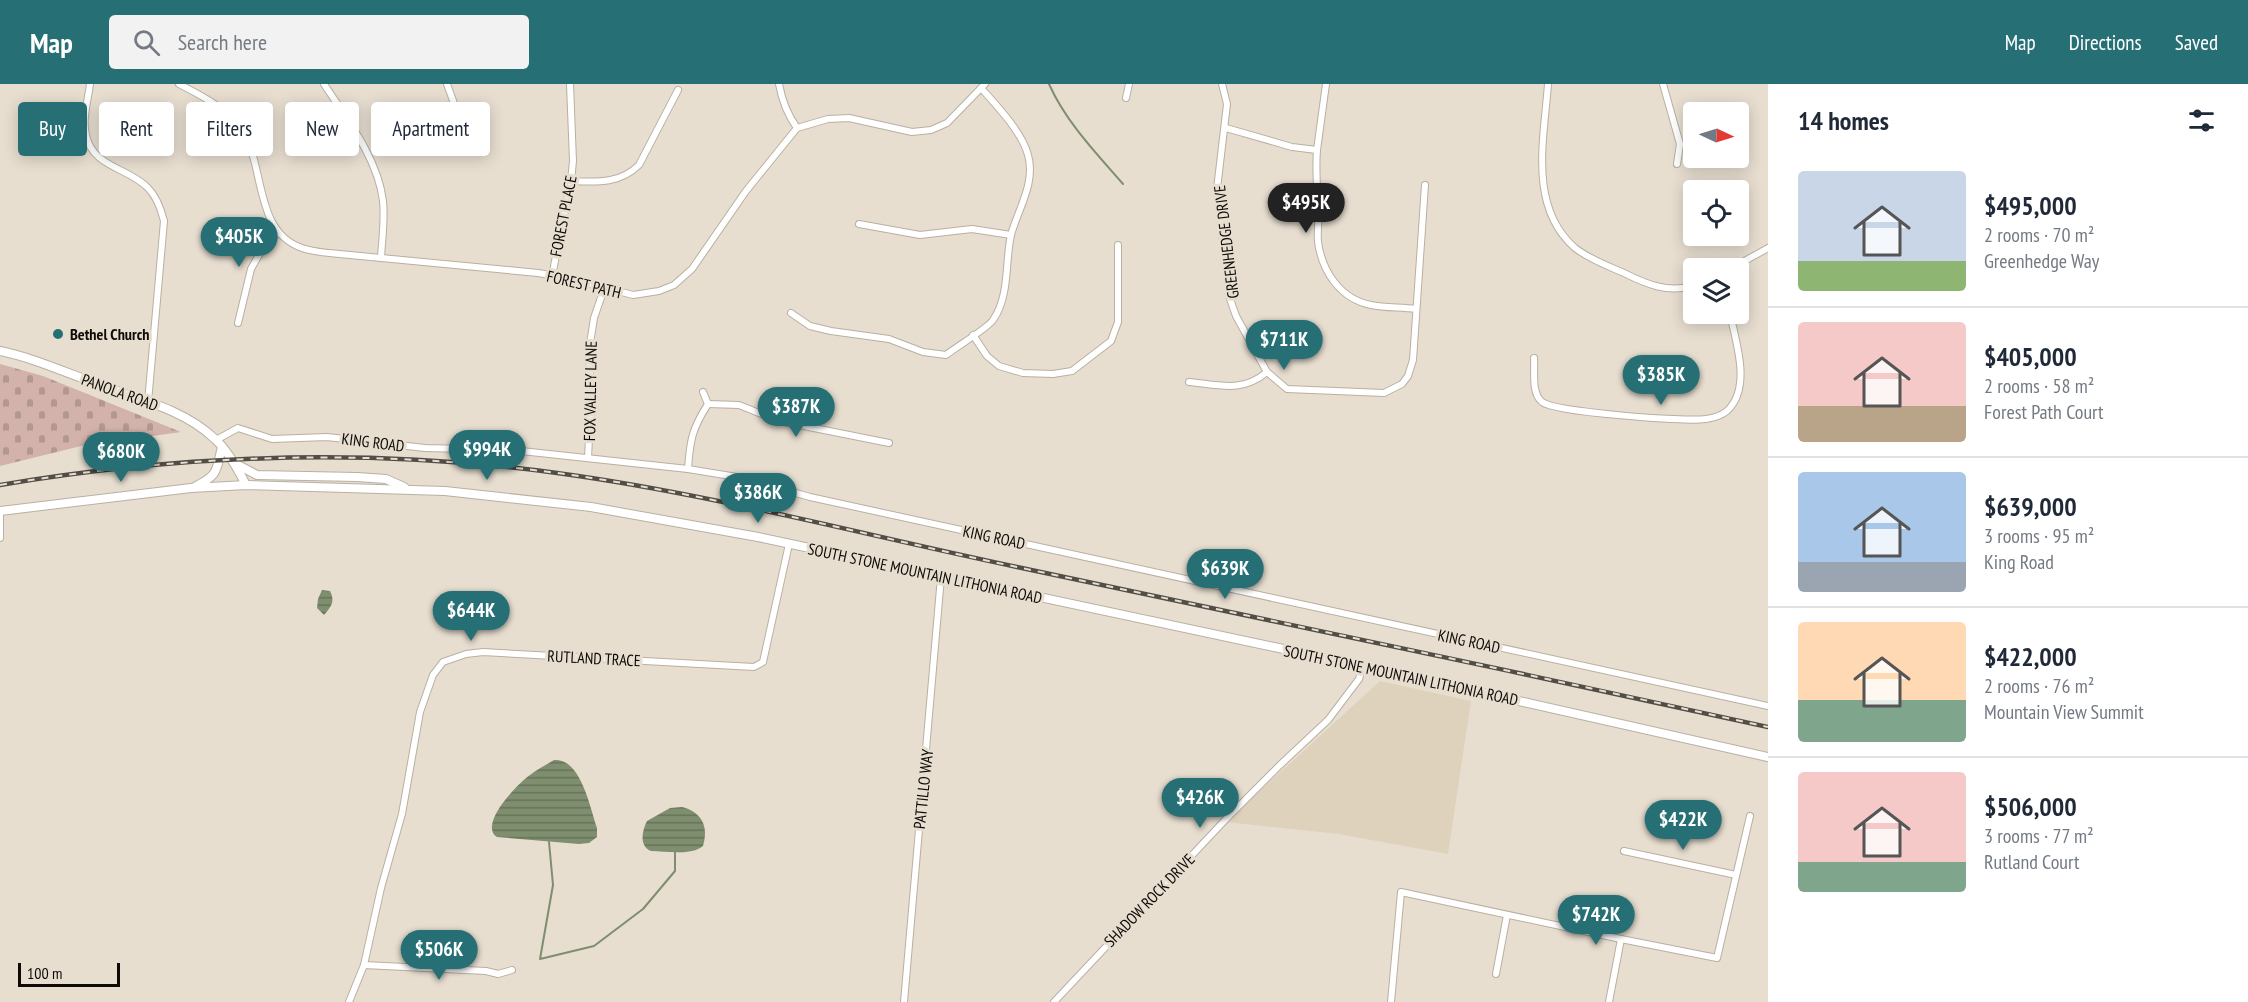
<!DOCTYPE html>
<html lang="en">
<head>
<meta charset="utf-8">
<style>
  body { margin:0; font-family:"PT Sans Narrow",sans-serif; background:#f2f2f3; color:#1f2937; height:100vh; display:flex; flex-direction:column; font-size:22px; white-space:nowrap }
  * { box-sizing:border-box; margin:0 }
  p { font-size:20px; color:#747a83 }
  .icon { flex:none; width:33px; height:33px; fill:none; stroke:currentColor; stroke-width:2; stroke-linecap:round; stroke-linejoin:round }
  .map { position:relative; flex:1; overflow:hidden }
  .drawer { display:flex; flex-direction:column; background:#fff; width:480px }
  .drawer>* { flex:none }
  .hud { position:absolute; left:18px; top:18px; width:570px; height:54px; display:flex; gap:12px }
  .needle { width:39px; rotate:94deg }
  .fabs { position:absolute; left:1683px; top:18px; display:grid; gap:12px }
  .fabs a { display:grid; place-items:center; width:66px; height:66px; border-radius:6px; background:#fff; box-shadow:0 3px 15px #0003; font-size:30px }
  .scale { position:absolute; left:18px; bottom:15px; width:102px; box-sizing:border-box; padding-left:6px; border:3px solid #0e0b07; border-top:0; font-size:16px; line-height:21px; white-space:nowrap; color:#0e0b07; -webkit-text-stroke:4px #e7ded0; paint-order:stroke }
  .price { position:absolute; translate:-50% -51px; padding:0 14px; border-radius:21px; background:#267075; color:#fff; font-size:20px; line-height:39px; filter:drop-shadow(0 2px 3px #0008) }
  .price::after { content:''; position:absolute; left:50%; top:36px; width:18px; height:14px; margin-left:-9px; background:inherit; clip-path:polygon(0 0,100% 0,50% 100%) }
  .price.selected { background:#222; color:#fff }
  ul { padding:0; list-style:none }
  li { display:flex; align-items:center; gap:18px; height:150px; padding:0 30px }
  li+li { border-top:2px solid #e0e1e3 }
  li span { display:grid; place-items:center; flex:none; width:168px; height:120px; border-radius:6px; color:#555 }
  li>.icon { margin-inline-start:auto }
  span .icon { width:72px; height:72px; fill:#fffc; stroke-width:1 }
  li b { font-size:26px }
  h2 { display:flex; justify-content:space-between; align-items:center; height:72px; padding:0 30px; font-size:26px }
  .tag { padding:0 21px; border-radius:6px; background:#fff; box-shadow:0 3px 15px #0003; font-size:21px; line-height:54px }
  .tag.selected { background:#267075; color:#fff }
  header { display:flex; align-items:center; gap:36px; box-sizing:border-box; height:84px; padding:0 30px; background:#267075; color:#fff }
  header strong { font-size:28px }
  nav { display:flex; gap:33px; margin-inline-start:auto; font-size:21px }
  .search { width:420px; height:54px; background:#f2f2f3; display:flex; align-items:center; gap:15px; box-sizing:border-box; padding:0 21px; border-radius:6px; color:#747a83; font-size:22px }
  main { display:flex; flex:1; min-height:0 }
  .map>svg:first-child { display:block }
  .built { fill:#ded2bd }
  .cemetery { fill:url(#cemetery-stones) }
  .water { fill:url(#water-rules) }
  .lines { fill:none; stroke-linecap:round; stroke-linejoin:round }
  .stream { stroke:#7e8e6e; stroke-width:2 }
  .minor-casing { stroke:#b8b0a2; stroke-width:8 }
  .secondary-casing { stroke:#b8b0a2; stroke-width:10 }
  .minor { stroke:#fff; stroke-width:6 }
  .secondary { stroke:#fff; stroke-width:8 }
  .rail-casing { stroke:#524d46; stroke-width:4.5 }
  .rail { stroke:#e7ded0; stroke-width:2; stroke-dasharray:7; stroke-linecap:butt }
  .poi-dot { fill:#267075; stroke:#e7ded0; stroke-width:2 }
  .labels { text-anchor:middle; stroke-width:6; stroke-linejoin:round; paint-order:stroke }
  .street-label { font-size:16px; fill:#0e0b07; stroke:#e7ded0 }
  .poi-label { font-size:16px; font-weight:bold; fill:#0e0b07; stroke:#e7ded0; text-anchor:start }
</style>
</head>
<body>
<header>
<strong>Map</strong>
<div class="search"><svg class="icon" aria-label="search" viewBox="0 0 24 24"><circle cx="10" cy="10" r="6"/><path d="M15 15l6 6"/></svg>Search here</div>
<nav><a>Map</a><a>Directions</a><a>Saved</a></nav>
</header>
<main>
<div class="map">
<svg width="1768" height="918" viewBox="0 0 1768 918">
  <defs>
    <pattern id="cemetery-stones" width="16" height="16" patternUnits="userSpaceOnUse" patternTransform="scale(1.5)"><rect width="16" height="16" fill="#d2b2ab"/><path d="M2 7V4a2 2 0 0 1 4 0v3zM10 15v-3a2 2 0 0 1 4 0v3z" fill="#b39892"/></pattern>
    <pattern id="water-rules" width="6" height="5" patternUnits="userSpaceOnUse" patternTransform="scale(1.5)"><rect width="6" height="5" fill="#7e8e6e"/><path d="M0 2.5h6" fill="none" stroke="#667258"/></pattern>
  </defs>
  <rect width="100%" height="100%" fill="#e7ded0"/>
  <polygon class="built" points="1380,597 1471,617 1448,770 1339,750 1226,738"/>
  <polygon class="cemetery" points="0,280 43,292 181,348 81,362 0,382"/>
  <g class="water">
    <path d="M322,506l8,1c5,10 2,15 -6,24l-7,-7 1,-9z"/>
    <path d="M554,676c27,-2 36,48 43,68v9l-8,6 -10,1 -82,-7c-19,-12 20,-53 33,-62 8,-6 16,-10 24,-15z"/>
    <path d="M682,723c20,5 27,20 21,39 -12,10 -36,5 -52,5 -12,-5 -9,-20 -4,-30l23,-13z"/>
  </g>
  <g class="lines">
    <g class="stream">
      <path d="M1049,0c17,38 47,69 74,100"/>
      <polyline points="549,758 553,801 540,875 594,862 643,825 675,787 675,768"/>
    </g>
    <g class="minor-casing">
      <g id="minor">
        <path d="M90,0c-2,16 -8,35 -4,51 7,33 42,32 62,53 9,9 13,21 16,33l-16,181"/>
        <path d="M179,0c25,13 50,25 65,50 21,36 11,98 58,114 8,3 18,4 27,5l209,20 30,5 65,17 26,-4 15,-6 18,-16 54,-78 51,-63 31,-9 21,-1 63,14 19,-2 16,-7 38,-39"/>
        <path d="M324,0c23,35 54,75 59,117 2,19 -1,38 -2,57"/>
        <polyline points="447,0 456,25 461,51"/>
        <path d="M779,0c3,17 8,30 18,44"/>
        <polyline points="1222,0 1227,20 1217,105 1229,212 1236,232 1267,288 1287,305 1384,309 1402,300 1408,292 1413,276 1425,101"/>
        <path d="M1548,0c-4,55 -20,123 27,164 14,11 33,18 49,25 22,11 45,21 70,12"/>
        <polyline points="1663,0 1680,60 1677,80"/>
        <polyline points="1126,14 1129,0"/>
        <path d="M1226,44l66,19 25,3c-2,23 1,42 1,64 1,9 -1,19 0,28 4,29 22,57 53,63 14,3 30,2 45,4"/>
        <polyline points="1317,66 1326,0"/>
        <path d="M571,97c26,1 49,3 68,-16l39,-75"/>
        <polyline points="859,140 920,151 972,145 1011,151"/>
        <polyline points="1732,184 1768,164"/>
        <polyline points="552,192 571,97 573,77 570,0"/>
        <path d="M791,229l19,13 21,5 58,8 34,13 23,3c10,-8 42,-27 47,-35 17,-24 12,-59 18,-85 7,-26 25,-52 17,-80 -6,-23 -31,-49 -47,-67"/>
        <polyline points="238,239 251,185 260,169 278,148"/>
        <polyline points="973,251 987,272 999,282 1023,289 1053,290 1072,287 1111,257 1118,238 1118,161"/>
        <path d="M1534,274c1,13 -3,35 8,44 13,10 143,20 164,17 7,-1 15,-3 21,-8 25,-23 9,-69 3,-97"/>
        <path d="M1189,298c31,3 53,11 78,-10"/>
        <polyline points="703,308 708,320"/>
        <polyline points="708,320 739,321 779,337 889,359"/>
        <polyline points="216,356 238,344 272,355 327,353 425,364 512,366 688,385 743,394 810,413 1768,622"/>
        <polyline points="588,374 591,315 589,266 594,234 604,205"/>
        <path d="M688,385c2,-29 4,-40 20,-65"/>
        <polyline points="0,454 0,427"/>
        <polyline points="1624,767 1736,791"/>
        <polyline points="364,881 486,887 498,890 512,886"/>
        <polyline points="1496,890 1507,831"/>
        <polyline points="349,918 364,881 381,804 402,730 420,628 433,591 443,578 466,570 483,568 754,583 763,578 789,460"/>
        <polyline points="904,918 941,493"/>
        <polyline points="1054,918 1227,734 1280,681 1328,636 1359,595 1363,582"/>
        <polyline points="1391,918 1401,808 1621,855 1717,874 1750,732"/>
        <polyline points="1609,918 1621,855"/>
      </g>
    </g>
    <g class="secondary-casing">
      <g id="secondary">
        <path d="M0,267c34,7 67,22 100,34 39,14 85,25 115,54 13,12 23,30 31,46"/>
        <polyline points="236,380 257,391 357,393 386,395 404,403"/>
        <path d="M196,402c23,-11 20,-16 26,-39"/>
        <polyline points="0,427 191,404 246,401 445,407 591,423 758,453 1363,582 1768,673"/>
      </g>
    </g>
    <use href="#minor" class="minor"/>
    <use href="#secondary" class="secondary"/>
    <g class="rail-casing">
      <path id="rail" d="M0,401c184,-31 372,-37 557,-12 155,21 307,62 460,94 251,53 501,105 751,160"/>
    </g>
    <use href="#rail" class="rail"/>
  </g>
  <circle class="poi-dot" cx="58" cy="250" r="6"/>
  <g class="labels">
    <g class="street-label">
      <text transform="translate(563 132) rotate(-79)" y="6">FOREST PLACE</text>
      <text transform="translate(1226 158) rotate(-97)" y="6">GREENHEDGE DRIVE</text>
      <text transform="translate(584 200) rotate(13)" y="6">FOREST PATH</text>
      <text transform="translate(590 307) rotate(-89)" y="6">FOX VALLEY LANE</text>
      <text transform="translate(120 308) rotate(20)" y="6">PANOLA ROAD</text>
      <text transform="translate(373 358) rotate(7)" y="6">KING ROAD</text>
      <text transform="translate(994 453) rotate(12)" y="6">KING ROAD</text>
      <text transform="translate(925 489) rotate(12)" y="6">SOUTH STONE MOUNTAIN LITHONIA ROAD</text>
      <text transform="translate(1469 557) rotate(12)" y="6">KING ROAD</text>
      <text transform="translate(594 574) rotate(3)" y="6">RUTLAND TRACE</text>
      <text transform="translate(1401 591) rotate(12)" y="6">SOUTH STONE MOUNTAIN LITHONIA ROAD</text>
      <text transform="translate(923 705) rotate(-84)" y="6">PATTILLO WAY</text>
      <text transform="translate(1149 816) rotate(-46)" y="6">SHADOW ROCK DRIVE</text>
    </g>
    <g class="poi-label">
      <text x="70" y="256">Bethel Church</text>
    </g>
  </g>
</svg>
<div class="fabs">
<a><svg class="needle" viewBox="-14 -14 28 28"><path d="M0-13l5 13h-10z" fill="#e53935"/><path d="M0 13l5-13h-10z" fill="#747a83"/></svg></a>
<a><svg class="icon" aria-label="locate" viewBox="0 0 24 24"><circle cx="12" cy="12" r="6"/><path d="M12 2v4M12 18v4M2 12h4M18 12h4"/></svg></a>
<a><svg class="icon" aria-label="layers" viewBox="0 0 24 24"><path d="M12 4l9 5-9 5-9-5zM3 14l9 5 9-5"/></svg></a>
</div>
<div class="scale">100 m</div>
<b class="price selected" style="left:1306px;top:150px">$495K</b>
<b class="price" style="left:239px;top:184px">$405K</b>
<b class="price" style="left:1284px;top:287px">$711K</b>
<b class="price" style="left:1661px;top:322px">$385K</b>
<b class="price" style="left:796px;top:354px">$387K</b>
<b class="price" style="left:487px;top:397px">$994K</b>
<b class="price" style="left:121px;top:399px">$680K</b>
<b class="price" style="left:758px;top:440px">$386K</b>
<b class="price" style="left:1225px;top:516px">$639K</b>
<b class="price" style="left:471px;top:558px">$644K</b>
<b class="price" style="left:1200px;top:745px">$426K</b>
<b class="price" style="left:1683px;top:767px">$422K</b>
<b class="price" style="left:1596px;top:862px">$742K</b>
<b class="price" style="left:439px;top:897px">$506K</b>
<div class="hud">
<a class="tag selected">Buy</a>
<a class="tag">Rent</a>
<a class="tag">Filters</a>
<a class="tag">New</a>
<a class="tag">Apartment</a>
</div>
</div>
<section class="drawer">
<h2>14 homes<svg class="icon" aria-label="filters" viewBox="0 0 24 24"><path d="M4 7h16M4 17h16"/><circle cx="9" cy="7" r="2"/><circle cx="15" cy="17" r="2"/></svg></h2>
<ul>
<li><span style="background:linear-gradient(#c9d6e8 75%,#8fb573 0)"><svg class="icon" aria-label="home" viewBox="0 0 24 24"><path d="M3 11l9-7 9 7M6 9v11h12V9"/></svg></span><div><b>$495,000</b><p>2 rooms · 70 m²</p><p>Greenhedge Way</p></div></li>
<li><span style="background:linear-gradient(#f6c9c9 70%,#b9a48a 0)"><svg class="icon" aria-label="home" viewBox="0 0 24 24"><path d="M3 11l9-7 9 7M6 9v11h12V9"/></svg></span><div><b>$405,000</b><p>2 rooms · 58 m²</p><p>Forest Path Court</p></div></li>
<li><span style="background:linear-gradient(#a9c7e8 75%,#9aa5b1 0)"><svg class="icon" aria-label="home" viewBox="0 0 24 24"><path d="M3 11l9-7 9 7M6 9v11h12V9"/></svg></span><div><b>$639,000</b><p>3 rooms · 95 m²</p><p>King Road</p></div></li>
<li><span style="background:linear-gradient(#ffd9b3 65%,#7fa58c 0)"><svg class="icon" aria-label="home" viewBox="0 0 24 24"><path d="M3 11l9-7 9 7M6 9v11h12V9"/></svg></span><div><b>$422,000</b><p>2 rooms · 76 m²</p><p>Mountain View Summit</p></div></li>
<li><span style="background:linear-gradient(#f6c9c9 75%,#7fa58c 0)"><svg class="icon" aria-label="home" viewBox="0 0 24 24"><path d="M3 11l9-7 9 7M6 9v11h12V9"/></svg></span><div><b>$506,000</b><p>3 rooms · 77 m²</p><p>Rutland Court</p></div></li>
</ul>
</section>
</main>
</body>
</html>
